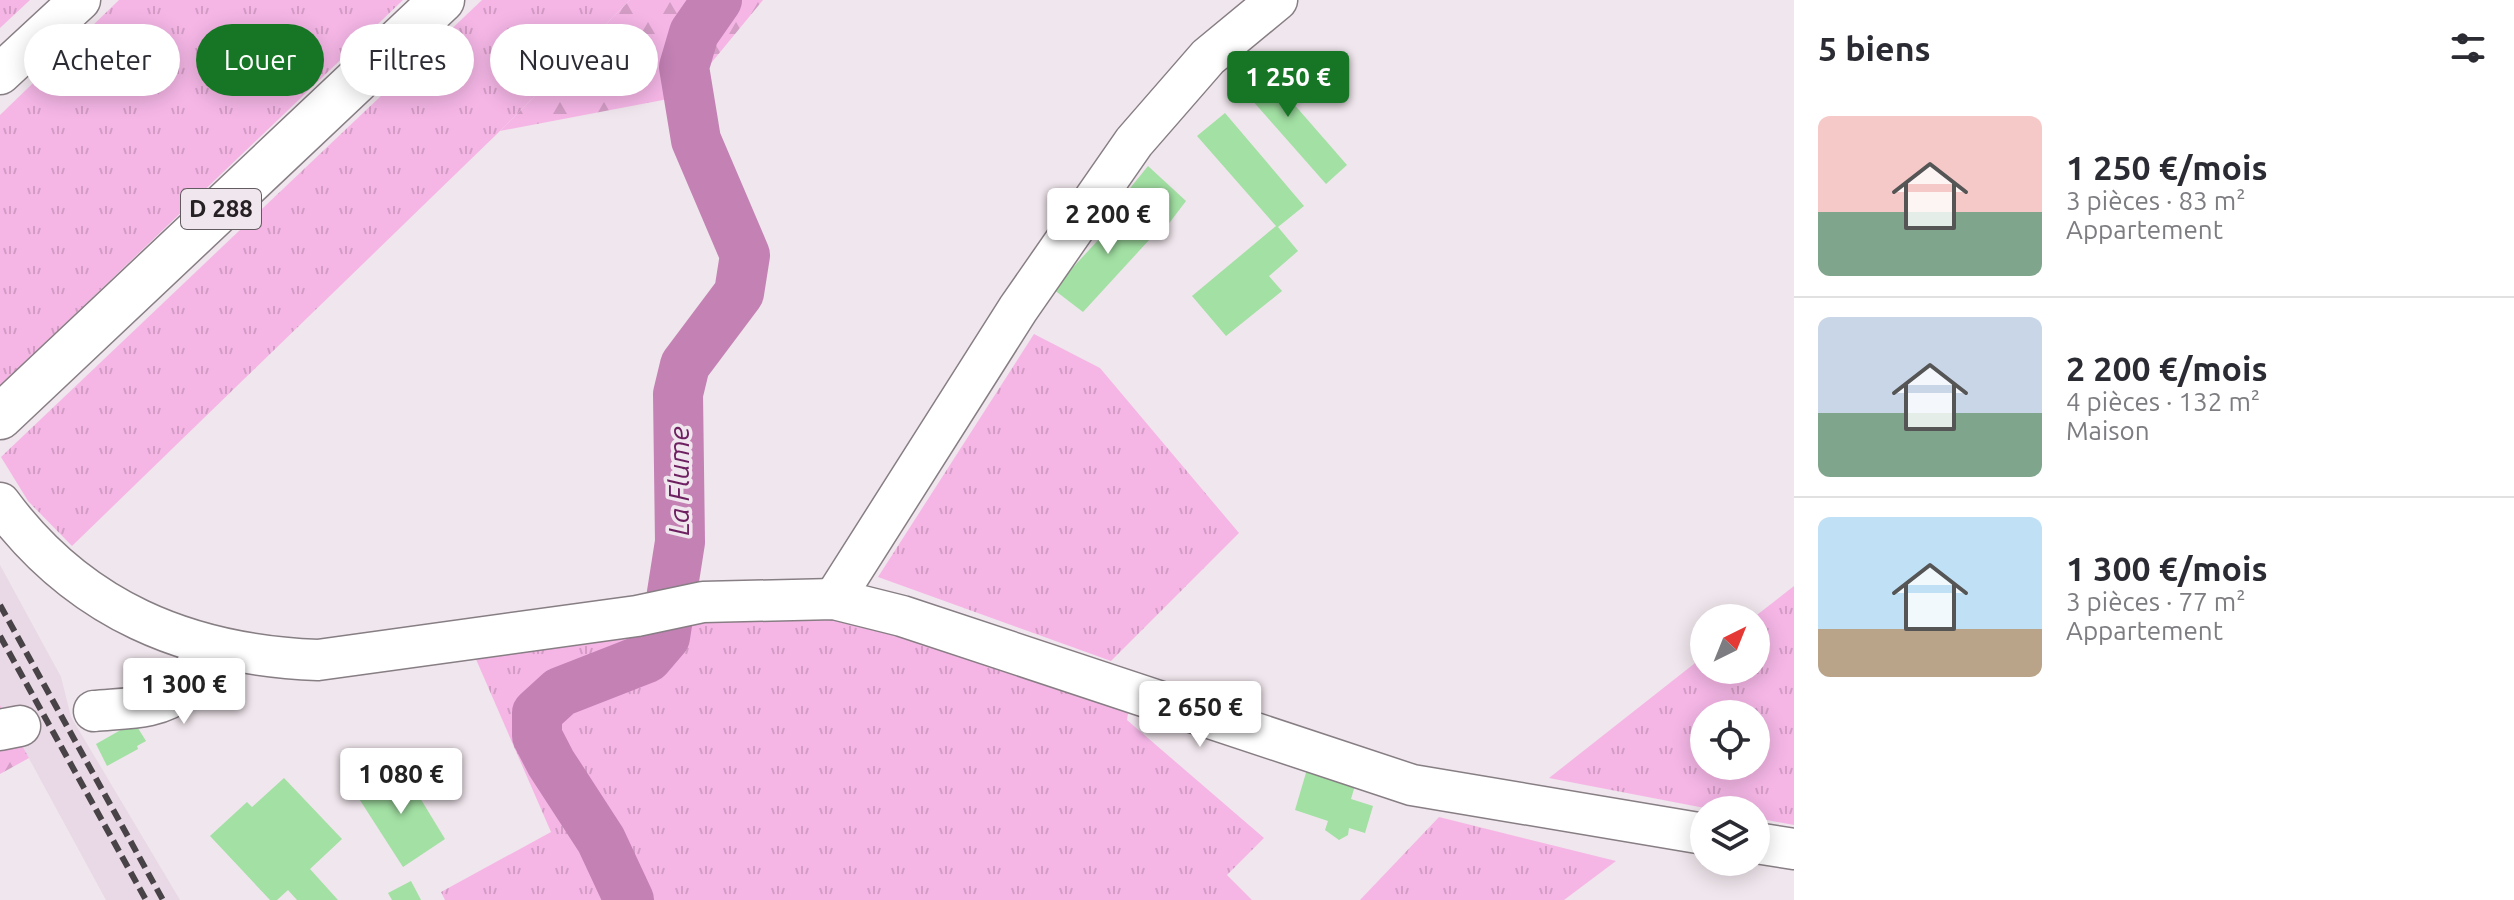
<!DOCTYPE html>
<html lang="fr">
<head>
<meta charset="utf-8">
<style>
  body { margin:0; font-family:Ubuntu,sans-serif; background:#f7f7f7; color:#2b2b33; height:100vh; display:flex; flex-direction:column; font-size:30px; white-space:nowrap }
  * { box-sizing:border-box; margin:0 }
  p { font-size:26px; color:#7c7c81 }
  .icon { flex:none; width:44px; height:44px; fill:none; stroke:currentColor; stroke-width:2; stroke-linecap:round; stroke-linejoin:round }
  .map { position:relative; flex:1; overflow:hidden }
  .details { display:flex; flex-direction:column; background:#fff; width:720px }
  .details>* { flex:none }
  .top-card { position:absolute; left:24px; top:24px; width:760px; height:72px; display:flex; gap:16px }
  .needle { width:52px; rotate:43deg }
  .fabs { position:absolute; left:1690px; top:604px; display:grid; gap:16px }
  .fabs a { display:grid; place-items:center; width:80px; height:80px; border-radius:50%; background:#fff; box-shadow:0 4px 20px #0003; font-size:40px }
  .price { position:absolute; translate:-50% -68px; padding:0 18px; border-radius:8px; background:#fff; color:#222; font-size:26px; line-height:52px; filter:drop-shadow(0 2px 4px #0008) }
  .price::after { content:''; position:absolute; left:50%; top:48px; width:24px; height:18px; margin-left:-12px; background:inherit; clip-path:polygon(0 0,100% 0,50% 100%) }
  .price.active { background:#177625; color:#fff }
  ul { padding:0; list-style:none }
  li { display:flex; align-items:center; gap:24px; height:200px; padding:0 24px }
  li+li { border-top:2px solid #e1e1e2 }
  li span { display:grid; place-items:center; flex:none; width:224px; height:160px; border-radius:12px; color:#555 }
  li>.icon { margin-inline-start:auto }
  span .icon { width:96px; height:96px; fill:#fffc; stroke-width:1 }
  li b { font-size:34px }
  h2 { display:flex; justify-content:space-between; align-items:center; height:96px; padding:0 24px; font-size:34px }
  .chip { padding:0 28px; border-radius:36px; background:#fff; box-shadow:0 4px 20px #0003; font-size:28px; line-height:72px }
  .chip.active { background:#177625; color:#fff }
  main { display:flex; flex:1; min-height:0 }
  .map>svg:first-child { display:block }
  .built { fill:#e9d8e5 }
  .grass { fill:url(#grass-tufts); fill-rule:evenodd }
  .forest { fill:url(#forest-firs) }
  .lines { fill:none; stroke-linecap:round; stroke-linejoin:round }
  .river { stroke:#c381b4; stroke-width:50 }
  .building { fill:#a2e0a3 }
  .minor-casing { stroke:#877e84; stroke-width:43 }
  .major-casing { stroke:#877e84; stroke-width:47 }
  .minor { stroke:#fff; stroke-width:40 }
  .major { stroke:#fff; stroke-width:44 }
  .rail { stroke:#484346; stroke-width:6; stroke-dasharray:12 6; stroke-linecap:butt }
  .labels { text-anchor:middle; stroke-width:7; stroke-linejoin:round; paint-order:stroke }
  .shield { fill:#f0e6ed; stroke:#625c60; stroke-width:2 }
  .shield-label { font-size:24px; font-weight:bold; fill:#252124 }
  .water-label { font-size:28px; font-style:italic; fill:#6d1f60; stroke:#f0e6ed }
</style>
</head>
<body>
<main>
<div class="map">
<svg width="1794" height="900" viewBox="0 0 1794 900">
  <defs>
    <pattern id="grass-tufts" width="24" height="20" patternUnits="userSpaceOnUse" patternTransform="scale(2)"><rect width="24" height="20" fill="#f5b6e6"/><path d="M3 7l-1-3M5 7V3M7 7l1-3M15 17l-1-3M17 17v-4M19 17l1-3" fill="none" stroke="#d29cc5"/></pattern>
    <pattern id="forest-firs" width="22" height="20" patternUnits="userSpaceOnUse" patternTransform="scale(2)"><rect width="22" height="20" fill="#f5b6e6"/><path d="M5 1l3.5 6h-7zM16 11l3.5 6h-7z" fill="#d29cc5"/></pattern>
  </defs>
  <rect width="100%" height="100%" fill="#f0e6ed"/>
  <polygon class="built" points="0,565 61,677 71,717 180,900 106,900 0,705"/>
  <g class="grass">
    <polygon points="0,0 30,0 0,28"/>
    <polygon points="119,0 403,0 0,386 0,115"/>
    <polygon points="482,0 630,0 500,131 72,546 28,501 1,457"/>
    <polygon points="1034,334 1100,368 1239,533 1111,661 878,577"/>
    <path d="M1794,586v239l-38,-7v-8h-41l-166,-32 155,-122v14h52v-52h-3zM1704,714h52v52h-52z"/>
    <polygon points="822,613 1129,707 1127,720 1264,838 1227,875 1252,900 445,900 441,892 551,832 475,657 722,617"/>
    <polygon points="1439,817 1616,861 1564,900 1360,900"/>
  </g>
  <g class="forest">
    <polygon points="630,0 763,0 684,96 500,131"/>
    <polygon points="0,705 29,758 0,774"/>
  </g>
  <g class="lines">
    <polyline class="river" points="629,900 601,840 551,763 537,736 537,713 560,692 647,658 665,637 680,542 678,394 685,365 739,293 745,255 696,140 684,67 694,33 717,0"/>
  </g>
  <g class="building">
    <polygon points="1251,55 1347,165 1326,184 1229,74"/>
    <polygon points="1225,113 1304,206 1278,227 1298,251 1269,276 1282,291 1226,336 1192,296 1276,226 1197,136"/>
    <polygon points="1148,166 1186,201 1167,226 1127,192"/>
    <polygon points="1128,197 1161,227 1083,312 1053,289 1101,237"/>
    <polygon points="136,725 146,741 137,746 138,749 107,766 96,744 126,727 127,729"/>
    <polygon points="400,765 445,839 403,867 356,794"/>
    <polygon points="1308,766 1356,782 1351,799 1373,806 1365,833 1349,828 1348,835 1339,840 1325,830 1328,821 1295,810"/>
    <polygon points="284,778 342,839 310,869 338,900 297,900 288,890 277,900 270,900 210,836 247,802 252,807"/>
    <polygon points="411,881 421,900 392,900 388,893"/>
  </g>
  <g class="lines">
    <g class="minor-casing">
      <g id="minor">
        <polyline points="0,74 80,0"/>
        <path d="M0,503c79,107 187,152 318,157l319,-44 66,-14 131,-3 68,17 510,169 292,49"/>
        <polyline points="834,599 1018,309 1134,142 1208,57 1277,0"/>
        <path d="M94,711c27,-3 66,-1 87,-21 12,-11 18,-30 24,-45"/>
        <polyline points="0,730 20,726"/>
        <polyline points="1756,843 1794,849"/>
      </g>
    </g>
    <g class="major-casing">
      <polyline id="major" points="0,417 442,0"/>
    </g>
    <use href="#minor" class="minor"/>
    <use href="#major" class="major"/>
    <g class="rail">
      <polyline points="0,605 163,900"/>
      <polyline points="0,636 146,900"/>
    </g>
  </g>
  <g class="labels">
    <rect class="shield" x="181" y="189" width="80" height="40" rx="6"/>
    <g class="shield-label">
      <text x="221" y="217">D 288</text>
    </g>
    <g class="water-label">
      <text transform="translate(679 481) rotate(-90)" y="10">La Flume</text>
    </g>
  </g>
</svg>
<div class="fabs">
<a><svg class="needle" viewBox="-14 -14 28 28"><path d="M0-13l5 13h-10z" fill="#e53935"/><path d="M0 13l5-13h-10z" fill="#7c7c81"/></svg></a>
<a><svg class="icon" aria-label="locate" viewBox="0 0 24 24"><circle cx="12" cy="12" r="6"/><path d="M12 2v4M12 18v4M2 12h4M18 12h4"/></svg></a>
<a><svg class="icon" aria-label="layers" viewBox="0 0 24 24"><path d="M12 4l9 5-9 5-9-5zM3 14l9 5 9-5"/></svg></a>
</div>
<b class="price active" style="left:1288px;top:119px">1 250 €</b>
<b class="price" style="left:1108px;top:256px">2 200 €</b>
<b class="price" style="left:184px;top:726px">1 300 €</b>
<b class="price" style="left:1200px;top:749px">2 650 €</b>
<b class="price" style="left:401px;top:816px">1 080 €</b>
<div class="top-card">
<a class="chip">Acheter</a>
<a class="chip active">Louer</a>
<a class="chip">Filtres</a>
<a class="chip">Nouveau</a>
</div>
</div>
<section class="details">
<h2>5 biens<svg class="icon" aria-label="filters" viewBox="0 0 24 24"><path d="M4 7h16M4 17h16"/><circle cx="9" cy="7" r="2"/><circle cx="15" cy="17" r="2"/></svg></h2>
<ul>
<li><span style="background:linear-gradient(#f6c9c9 60%,#7fa58c 0)"><svg class="icon" aria-label="home" viewBox="0 0 24 24"><path d="M3 11l9-7 9 7M6 9v11h12V9"/></svg></span><div><b>1 250 €/mois</b><p>3 pièces · 83 m²</p><p>Appartement</p></div></li>
<li><span style="background:linear-gradient(#c9d6e8 60%,#7fa58c 0)"><svg class="icon" aria-label="home" viewBox="0 0 24 24"><path d="M3 11l9-7 9 7M6 9v11h12V9"/></svg></span><div><b>2 200 €/mois</b><p>4 pièces · 132 m²</p><p>Maison</p></div></li>
<li><span style="background:linear-gradient(#bfe0f5 70%,#b9a48a 0)"><svg class="icon" aria-label="home" viewBox="0 0 24 24"><path d="M3 11l9-7 9 7M6 9v11h12V9"/></svg></span><div><b>1 300 €/mois</b><p>3 pièces · 77 m²</p><p>Appartement</p></div></li>
</ul>
</section>
</main>
</body>
</html>
